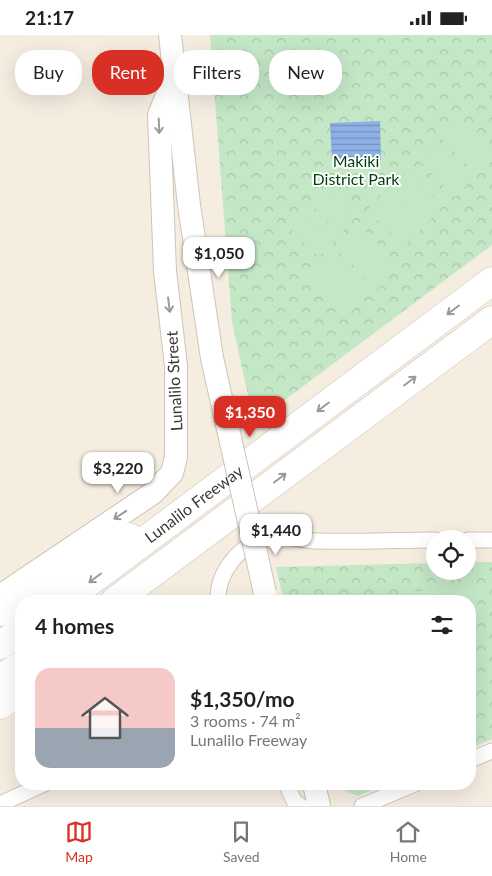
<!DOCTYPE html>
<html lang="en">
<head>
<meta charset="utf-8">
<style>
  body { margin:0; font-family:Lato,sans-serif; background:#f2f2f2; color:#222; height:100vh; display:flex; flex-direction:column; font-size:19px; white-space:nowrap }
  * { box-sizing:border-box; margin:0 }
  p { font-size:16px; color:#767676 }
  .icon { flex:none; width:28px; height:28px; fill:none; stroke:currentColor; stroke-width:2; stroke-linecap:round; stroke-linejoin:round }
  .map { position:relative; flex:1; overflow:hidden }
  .side { position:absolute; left:15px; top:560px; width:461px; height:195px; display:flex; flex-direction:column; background:#fff; border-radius:20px; box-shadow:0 5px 20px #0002 }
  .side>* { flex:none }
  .banner { position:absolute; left:15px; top:15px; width:462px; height:45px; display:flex; gap:10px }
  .buttons { position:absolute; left:426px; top:495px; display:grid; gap:10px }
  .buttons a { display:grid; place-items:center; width:50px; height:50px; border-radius:50%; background:#fff; box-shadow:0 5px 20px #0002; font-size:25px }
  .price { position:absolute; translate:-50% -42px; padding:0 11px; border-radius:10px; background:#fff; color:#222; font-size:16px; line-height:32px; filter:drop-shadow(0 1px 2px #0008) }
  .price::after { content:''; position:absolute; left:50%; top:30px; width:15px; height:11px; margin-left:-8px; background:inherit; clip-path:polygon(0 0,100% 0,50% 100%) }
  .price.on { background:#d93025; color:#fff }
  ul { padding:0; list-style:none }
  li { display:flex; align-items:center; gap:15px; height:125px; padding:0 20px }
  li span { display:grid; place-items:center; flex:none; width:140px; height:100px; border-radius:15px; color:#555 }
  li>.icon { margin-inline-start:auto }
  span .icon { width:60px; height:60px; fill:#fffc; stroke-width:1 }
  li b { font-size:21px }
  h2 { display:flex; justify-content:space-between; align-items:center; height:60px; padding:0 20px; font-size:21px }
  .chip { padding:0 18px; border-radius:20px; background:#fff; box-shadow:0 5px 20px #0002; font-size:18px; line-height:45px }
  .chip.on { background:#d93025; color:#fff }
  .status { display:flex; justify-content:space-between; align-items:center; height:35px; padding:0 25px; background:#fff; direction:ltr }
  .status svg { height:14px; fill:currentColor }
  .tab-bar { display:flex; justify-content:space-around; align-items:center; height:70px; border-top:1px solid #e0e0e0; background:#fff; font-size:14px; color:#767676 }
  .tab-bar a { display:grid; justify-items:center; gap:2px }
  .tab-bar .on { color:#d93025 }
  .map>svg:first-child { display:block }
  .park { fill:url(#park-crowns) }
  .pitch { fill:#c4e7c6 }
  .water { fill:url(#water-rules) }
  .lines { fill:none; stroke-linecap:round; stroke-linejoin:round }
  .street-casing { stroke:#cdc4b8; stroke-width:17 }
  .secondary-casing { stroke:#cdc4b8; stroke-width:24 }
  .highway-casing { stroke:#cdc4b8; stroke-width:29 }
  .street { stroke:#fff; stroke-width:15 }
  .secondary { stroke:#fff; stroke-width:22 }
  .highway { stroke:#fff; stroke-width:28 }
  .secondary-bridge-casing { stroke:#cdc4b8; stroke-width:24; stroke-linecap:butt }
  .secondary-bridge { stroke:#fff; stroke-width:22 }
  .oneway { stroke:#9c9a98 }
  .labels { text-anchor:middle; stroke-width:4; stroke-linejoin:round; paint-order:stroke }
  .park-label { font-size:16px; fill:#013c0f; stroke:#fff }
  .street-label { font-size:16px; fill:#3a3632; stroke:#fff }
</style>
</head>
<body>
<div class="status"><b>21:17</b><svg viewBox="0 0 49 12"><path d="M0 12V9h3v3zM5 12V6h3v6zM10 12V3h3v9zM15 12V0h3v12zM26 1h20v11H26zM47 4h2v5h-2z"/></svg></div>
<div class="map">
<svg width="492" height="771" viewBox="0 0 492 771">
  <defs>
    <pattern id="park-crowns" width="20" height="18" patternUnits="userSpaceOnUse" patternTransform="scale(1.25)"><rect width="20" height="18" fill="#c4e7c6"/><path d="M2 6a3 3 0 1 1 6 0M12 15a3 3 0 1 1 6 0" fill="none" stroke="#a9c7ab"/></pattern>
    <pattern id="water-rules" width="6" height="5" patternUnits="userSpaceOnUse" patternTransform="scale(1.25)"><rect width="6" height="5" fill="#8db1e6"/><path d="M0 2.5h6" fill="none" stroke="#7491bb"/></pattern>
  </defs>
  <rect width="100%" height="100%" fill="#f6ede1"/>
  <g class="park">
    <polygon points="210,0 492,0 492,210 254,388 232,287"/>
    <polygon points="468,527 492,527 492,704 470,713 470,566 284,566 276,532 435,528 435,536 468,536"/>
    <polygon points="328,749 386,749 358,761"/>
  </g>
  <g class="pitch">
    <polygon points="458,86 492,120 492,124 477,139 441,103"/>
    <polygon points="435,109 472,145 455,162 419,126"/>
    <polygon points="407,136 443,171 426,189 389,154"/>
    <polygon points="328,155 356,182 340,199 313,172"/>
    <polygon points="384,157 421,194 404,211 367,175"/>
    <polygon points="305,179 334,207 319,222 290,194"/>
    <polygon points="361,192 400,231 377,254 338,215"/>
    <polygon points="332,220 370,258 348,280 310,242"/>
    <path d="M475,547c6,29 2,54 -5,82v-63h-110z"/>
  </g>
  <polygon class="water" points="380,86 381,125 332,127 330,88"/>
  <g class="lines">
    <g class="street-casing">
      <g id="street">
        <polyline points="468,505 492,505"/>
        <path d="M218,566c-1,-28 20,-54 46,-63 15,-6 37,3 53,3 39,1 79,-1 118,-1"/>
        <polyline points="470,725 492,716"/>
        <polyline points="286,749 294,766 301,771"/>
        <polyline points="0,769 44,749"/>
        <polyline points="362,771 415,749"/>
      </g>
    </g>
    <g class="secondary-casing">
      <g id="secondary">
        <polyline points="170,0 189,170 212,323"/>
        <polyline points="0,561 153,458 172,438 176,422 176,331 165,236 159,80 173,45"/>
        <polyline points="314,749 319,771"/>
      </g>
    </g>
    <g class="highway-casing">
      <g id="highway">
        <path id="s1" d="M64,566l428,-320"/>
        <polyline points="115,566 492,285"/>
        <polyline points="0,577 115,506 129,502"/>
        <polyline points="0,610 21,596"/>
        <polyline points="0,644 21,630"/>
        <polyline points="0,670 21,655"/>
      </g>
    </g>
    <use href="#street" class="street"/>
    <use href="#secondary" class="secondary"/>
    <use href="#highway" class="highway"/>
    <g class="secondary-bridge-casing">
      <polyline id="secondary-bridge" points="212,323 265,558"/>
    </g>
    <use href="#secondary-bridge" class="secondary-bridge"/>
  </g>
  <defs><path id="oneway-shaft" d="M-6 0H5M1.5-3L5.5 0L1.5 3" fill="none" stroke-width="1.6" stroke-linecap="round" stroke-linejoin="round" transform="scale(1.25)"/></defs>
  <g class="oneway">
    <use href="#oneway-shaft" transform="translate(159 91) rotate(88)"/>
    <use href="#oneway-shaft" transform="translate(169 270) rotate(83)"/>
    <use href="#oneway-shaft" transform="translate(453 275) rotate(143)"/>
    <use href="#oneway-shaft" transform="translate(410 346) rotate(-37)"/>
    <use href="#oneway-shaft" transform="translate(323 372) rotate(143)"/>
    <use href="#oneway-shaft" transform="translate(280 443) rotate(-37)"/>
    <use href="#oneway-shaft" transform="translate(120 480) rotate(146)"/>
    <use href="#oneway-shaft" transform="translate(95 543) rotate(143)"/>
  </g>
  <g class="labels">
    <g class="park-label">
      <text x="356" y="132">Makiki<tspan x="356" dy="18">District Park</tspan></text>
    </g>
    <g class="street-label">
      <text transform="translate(174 346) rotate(-93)" y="6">Lunalilo Street</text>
      <text dy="6" stroke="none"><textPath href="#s1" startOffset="162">Lunalilo Freeway</textPath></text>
    </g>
  </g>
</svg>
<div class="buttons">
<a><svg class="icon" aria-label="locate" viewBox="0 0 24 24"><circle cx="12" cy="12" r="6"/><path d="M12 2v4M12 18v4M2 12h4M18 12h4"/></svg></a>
</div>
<b class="price" style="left:219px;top:244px">$1,050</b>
<b class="price on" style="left:250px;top:403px">$1,350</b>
<b class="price" style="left:118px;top:459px">$3,220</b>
<b class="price" style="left:276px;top:521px">$1,440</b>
<div class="banner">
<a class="chip">Buy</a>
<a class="chip on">Rent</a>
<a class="chip">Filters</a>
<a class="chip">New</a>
</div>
<section class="side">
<h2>4 homes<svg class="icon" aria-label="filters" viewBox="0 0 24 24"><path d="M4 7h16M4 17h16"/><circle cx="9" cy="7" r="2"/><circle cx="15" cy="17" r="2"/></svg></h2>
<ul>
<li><span style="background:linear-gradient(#f6c9c9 60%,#9aa5b1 0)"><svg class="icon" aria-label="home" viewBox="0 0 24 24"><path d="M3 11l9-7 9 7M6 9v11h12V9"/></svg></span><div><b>$1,350/mo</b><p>3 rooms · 74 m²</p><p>Lunalilo Freeway</p></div></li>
</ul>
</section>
</div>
<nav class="tab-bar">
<a class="on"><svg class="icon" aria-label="map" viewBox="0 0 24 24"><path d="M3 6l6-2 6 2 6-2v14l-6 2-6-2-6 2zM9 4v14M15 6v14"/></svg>Map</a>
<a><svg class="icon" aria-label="saved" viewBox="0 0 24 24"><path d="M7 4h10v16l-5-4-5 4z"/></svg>Saved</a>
<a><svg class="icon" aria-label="home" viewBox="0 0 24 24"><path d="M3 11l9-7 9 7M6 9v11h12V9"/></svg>Home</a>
</nav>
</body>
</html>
